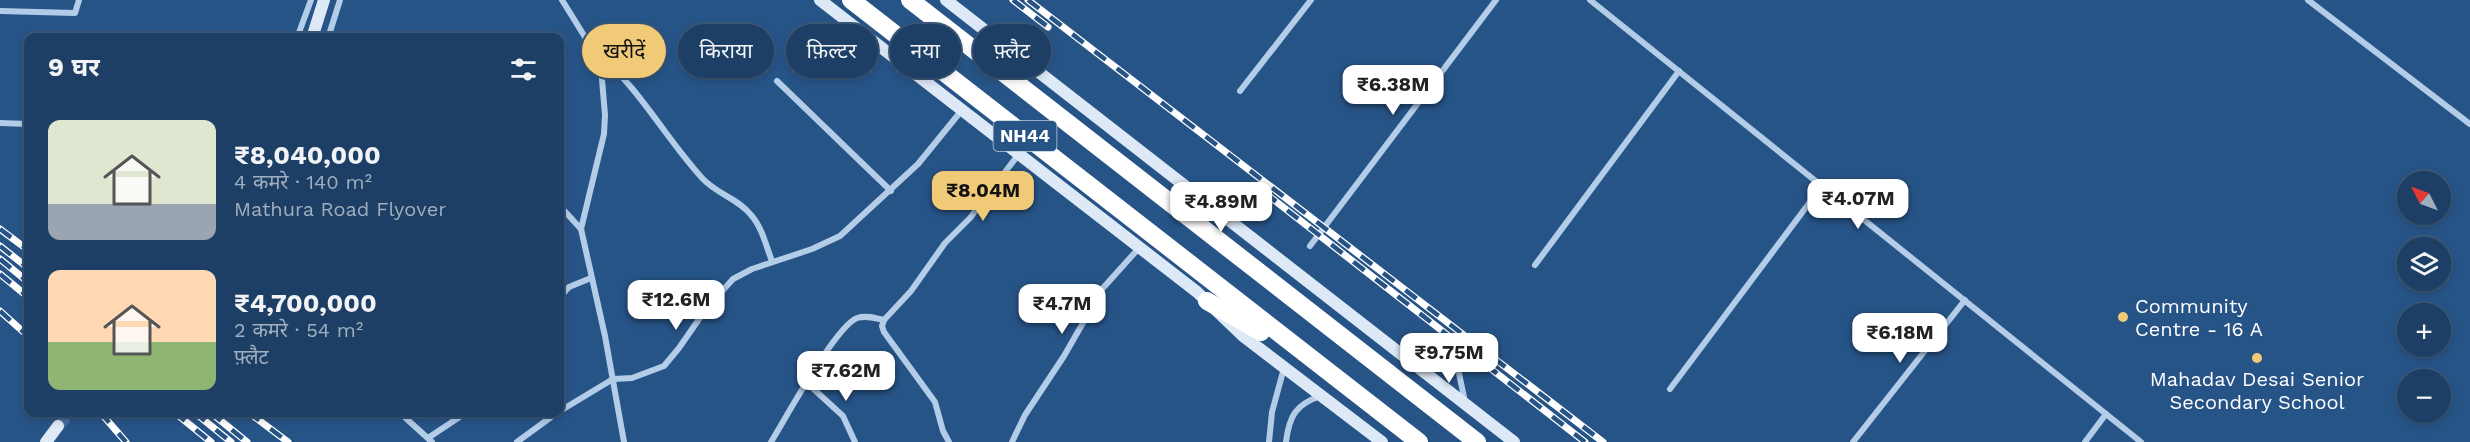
<!DOCTYPE html>
<html lang="hi">
<head>
<meta charset="utf-8">
<style>
  body { margin:0; font-family:"Work Sans","Noto Sans Devanagari",sans-serif; background:#2a4a6e; color:#f1f3f6; height:100vh; display:flex; flex-direction:column; font-size:22px; white-space:nowrap }
  * { box-sizing:border-box; margin:0 }
  p { font-size:20px; color:#a0afbf }
  .icon { flex:none; width:33px; height:33px; fill:none; stroke:currentColor; stroke-width:2; stroke-linecap:round; stroke-linejoin:round }
  .map { position:relative; flex:1; overflow:hidden }
  .drawer { position:absolute; left:24px; top:33px; width:540px; height:384px; display:flex; flex-direction:column; background:#1d3f65; border-radius:12px; box-shadow:0 3px 9px #0003,0 0 0 2px #3b5879 }
  .drawer>* { flex:none }
  .top-card { position:absolute; left:582px; top:24px; width:570px; height:54px; display:flex; gap:12px }
  .needle { width:39px; rotate:312deg }
  .buttons { position:absolute; left:2397px; top:171px; display:grid; gap:12px }
  .buttons a { display:grid; place-items:center; width:54px; height:54px; border-radius:50%; background:#1d3f65; box-shadow:0 3px 9px #0003,0 0 0 2px #3b5879; font-size:30px }
  .price { position:absolute; translate:-50% -51px; padding:0 14px; border-radius:12px; background:#fff; color:#222; font-size:20px; line-height:39px; filter:drop-shadow(0 2px 3px #0008) }
  .price::after { content:''; position:absolute; left:50%; top:36px; width:18px; height:14px; margin-left:-9px; background:inherit; clip-path:polygon(0 0,100% 0,50% 100%) }
  .price.selected { background:#f1ca78; color:#111 }
  ul { padding:0; list-style:none }
  li { display:flex; align-items:center; gap:18px; height:150px; padding:0 24px }
  li span { display:grid; place-items:center; flex:none; width:168px; height:120px; border-radius:12px; color:#555 }
  li>.icon { margin-inline-start:auto }
  span .icon { width:72px; height:72px; fill:#fffc; stroke-width:1 }
  li b { font-size:26px }
  h2 { display:flex; justify-content:space-between; align-items:center; height:72px; padding:0 24px; font-size:26px }
  .chip { padding:0 21px; border-radius:27px; background:#1d3f65; box-shadow:0 3px 9px #0003,0 0 0 2px #3b5879; font-size:21px; line-height:54px }
  .chip.selected { background:#f1ca78; color:#111 }
  .map>svg:first-child { display:block }
  .lines { fill:none; stroke-linecap:round; stroke-linejoin:round }
  .secondary-tunnel { stroke:#476e99; stroke-width:12; stroke-dasharray:12 6; stroke-linecap:butt }
  .street { stroke:#b3cde8; stroke-width:6 }
  .secondary { stroke:#dde9f7; stroke-width:12 }
  .highway { stroke:#fff; stroke-width:18 }
  .rail-casing { stroke:#fff; stroke-width:7 }
  .rail { stroke:#275487; stroke-width:4.5; stroke-dasharray:14; stroke-linecap:butt }
  .poi-dot { fill:#f1ca78; stroke:#275487; stroke-width:2 }
  .labels { text-anchor:middle; stroke-width:4.5; stroke-linejoin:round; paint-order:stroke }
  .shield { fill:#275487; stroke:#beccdb; stroke-width:1.5 }
  .shield-label { font-size:18px; font-weight:bold; fill:#fff }
  .poi-label { font-size:20px; fill:#fff; stroke:#275487; text-anchor:start }
</style>
</head>
<body>
<div class="map">
<svg width="2470" height="442" viewBox="0 0 2470 442">
  <rect width="100%" height="100%" fill="#275487"/>
  <g class="lines">
    <polyline class="secondary-tunnel" points="58,426 70,412"/>
    <g class="street">
      <polyline points="562,0 593,50 601,68 605,115 604,134 581,229 605,336 624,442"/>
      <polyline points="1590,0 2141,442"/>
      <polyline points="2308,0 2470,124"/>
      <polyline points="0,11 75,13 79,0"/>
      <polyline points="297,38 311,0"/>
      <polyline points="328,38 340,0"/>
      <path d="M596,52c44,36 69,86 107,127 14,15 36,20 48,36 11,12 15,31 21,46"/>
      <polyline points="777,81 891,191"/>
      <polyline points="1240,91 1311,0"/>
      <polyline points="0,123 28,124"/>
      <polyline points="560,206 581,229"/>
      <polyline points="1310,246 1496,0"/>
      <polyline points="1535,265 1679,71"/>
      <polyline points="560,297 569,287 591,278"/>
      <polyline points="1456,359 1465,402"/>
      <polyline points="807,383 843,416 855,442"/>
      <polyline points="1670,389 1822,186"/>
      <polyline points="560,411 613,379 632,378 664,366 679,348 706,309 733,279 752,269 812,249 840,236 918,164 962,110"/>
      <polyline points="399,412 432,442"/>
      <polyline points="428,438 467,412"/>
      <polyline points="517,442 558,412"/>
      <path d="M771,442c15,-24 64,-115 86,-124 9,-3 19,0 27,2"/>
      <polyline points="949,442 943,431 935,402 884,332 882,326 884,320 911,291 945,243 970,218 1018,155"/>
      <polyline points="1012,442 1025,415 1064,356 1103,288 1139,248"/>
      <polyline points="1269,442 1272,412 1284,368"/>
      <path d="M1286,442c3,-26 10,-38 35,-46"/>
      <polyline points="1853,442 1965,300"/>
      <polyline points="2085,442 2106,414"/>
    </g>
    <g class="secondary">
      <polyline points="820,0 1197,292 1243,336 1382,442"/>
      <polyline points="946,0 1514,442"/>
      <polyline points="312,38 324,0"/>
      <polyline points="46,442 58,426"/>
    </g>
    <g class="highway">
      <polyline points="851,0 1419,442"/>
      <polyline points="910,0 1477,442"/>
      <polyline points="1207,301 1261,332"/>
    </g>
    <g class="rail-casing">
      <g id="rail">
        <polyline points="1013,0 1048,27"/>
        <polyline points="1028,0 1603,442"/>
        <polyline points="1265,193 1585,442"/>
        <polyline points="0,229 28,250"/>
        <polyline points="0,246 28,268"/>
        <polyline points="0,259 28,282"/>
        <polyline points="0,274 28,297"/>
        <polyline points="0,311 28,336"/>
        <polyline points="100,412 126,442"/>
        <polyline points="174,412 211,442"/>
        <polyline points="194,412 231,442"/>
        <polyline points="210,412 247,442"/>
        <polyline points="248,412 288,442"/>
      </g>
    </g>
    <use href="#rail" class="rail"/>
  </g>
  <g class="poi-dot">
    <circle cx="2123" cy="317" r="6"/>
    <circle cx="2257" cy="358" r="6"/>
  </g>
  <g class="labels">
    <rect class="shield" x="993.5" y="121" width="63" height="30" rx="4.5"/>
    <g class="shield-label">
      <text x="1025" y="142">NH44</text>
    </g>
    <g class="poi-label">
      <text x="2135" y="313">Community<tspan x="2135" dy="23">Centre - 16 A</tspan></text>
      <text x="2257" y="386" text-anchor="middle">Mahadav Desai Senior<tspan x="2257" dy="23">Secondary School</tspan></text>
    </g>
  </g>
</svg>
<div class="buttons">
<a><svg class="needle" viewBox="-14 -14 28 28"><path d="M0-13l5 13h-10z" fill="#e53935"/><path d="M0 13l5-13h-10z" fill="#a0afbf"/></svg></a>
<a><svg class="icon" aria-label="layers" viewBox="0 0 24 24"><path d="M12 4l9 5-9 5-9-5zM3 14l9 5 9-5"/></svg></a>
<a>+</a>
<a>−</a>
</div>
<b class="price" style="left:1393px;top:116px">₹6.38M</b>
<b class="price selected" style="left:983px;top:222px">₹8.04M</b>
<b class="price" style="left:1858px;top:230px">₹4.07M</b>
<b class="price" style="left:1221px;top:233px">₹4.89M</b>
<b class="price" style="left:676px;top:331px">₹12.6M</b>
<b class="price" style="left:1062px;top:335px">₹4.7M</b>
<b class="price" style="left:1900px;top:364px">₹6.18M</b>
<b class="price" style="left:1449px;top:384px">₹9.75M</b>
<b class="price" style="left:846px;top:402px">₹7.62M</b>
<div class="top-card">
<a class="chip selected">खरीदें</a>
<a class="chip">किराया</a>
<a class="chip">फ़िल्टर</a>
<a class="chip">नया</a>
<a class="chip">फ़्लैट</a>
</div>
<section class="drawer">
<h2>9 घर<svg class="icon" aria-label="filters" viewBox="0 0 24 24"><path d="M4 7h16M4 17h16"/><circle cx="9" cy="7" r="2"/><circle cx="15" cy="17" r="2"/></svg></h2>
<ul>
<li><span style="background:linear-gradient(#dfe7d0 70%,#9aa5b1 0)"><svg class="icon" aria-label="home" viewBox="0 0 24 24"><path d="M3 11l9-7 9 7M6 9v11h12V9"/></svg></span><div><b>₹8,040,000</b><p>4 कमरे · 140 m²</p><p>Mathura Road Flyover</p></div></li>
<li><span style="background:linear-gradient(#ffd9b3 60%,#8fb573 0)"><svg class="icon" aria-label="home" viewBox="0 0 24 24"><path d="M3 11l9-7 9 7M6 9v11h12V9"/></svg></span><div><b>₹4,700,000</b><p>2 कमरे · 54 m²</p><p>फ़्लैट</p></div></li>
</ul>
</section>
</div>
</body>
</html>
